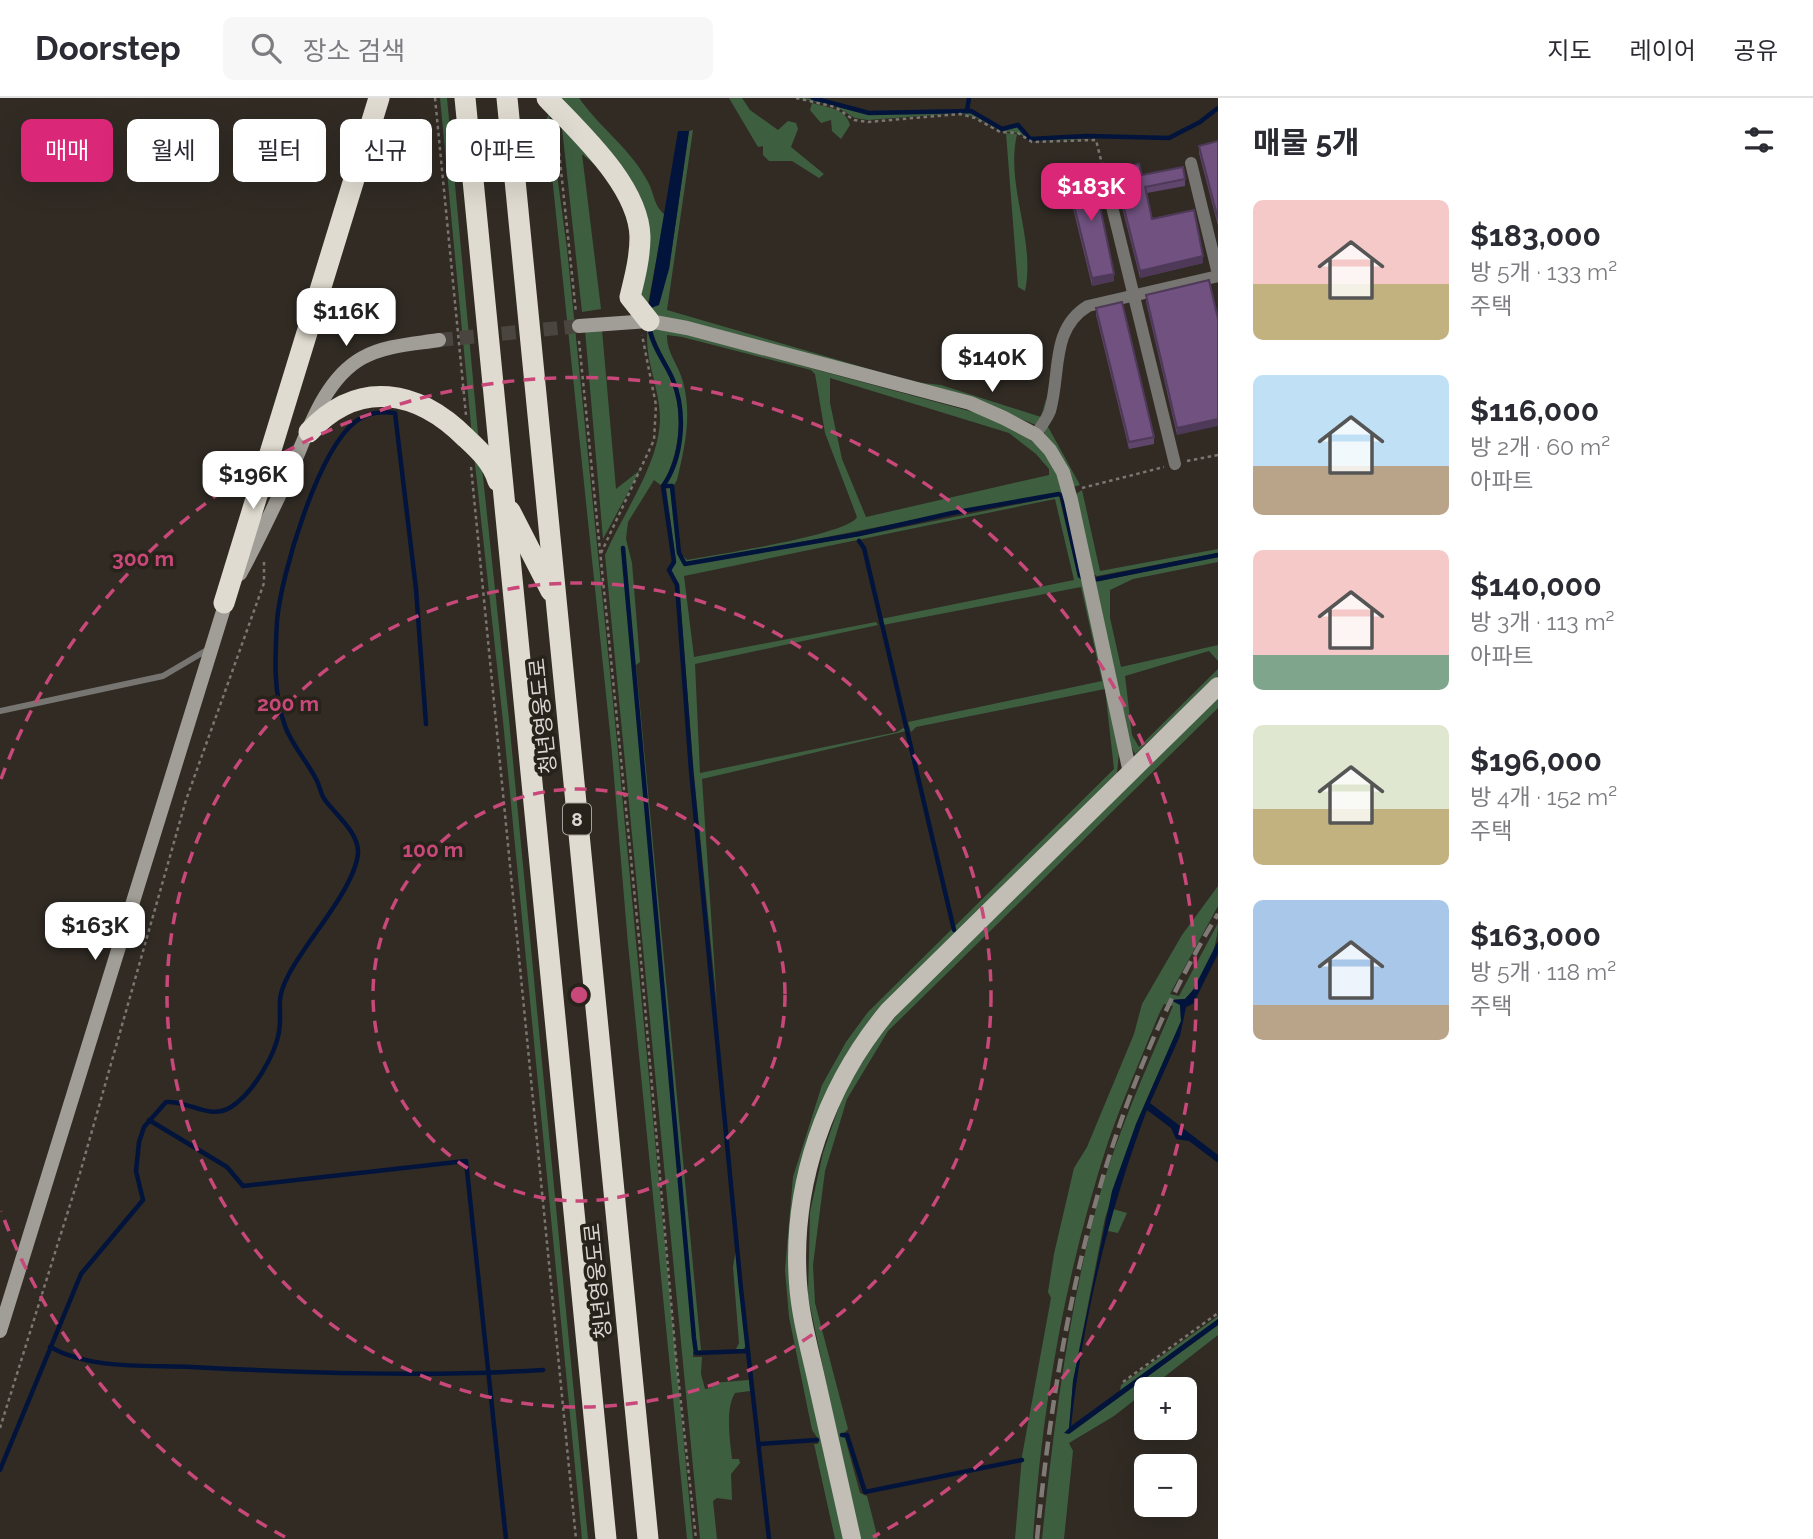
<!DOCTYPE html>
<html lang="ko">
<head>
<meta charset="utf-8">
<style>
  body { margin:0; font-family:Raleway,"Noto Sans KR",sans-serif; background:#f7f7f7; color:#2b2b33; height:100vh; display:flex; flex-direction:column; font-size:26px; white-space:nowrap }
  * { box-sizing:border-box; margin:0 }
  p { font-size:23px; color:#7c7c81 }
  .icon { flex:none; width:38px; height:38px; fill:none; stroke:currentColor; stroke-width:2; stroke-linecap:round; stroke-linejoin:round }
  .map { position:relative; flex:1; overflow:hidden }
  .side { display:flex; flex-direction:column; background:#fff; width:595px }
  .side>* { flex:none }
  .top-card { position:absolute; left:21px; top:21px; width:665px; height:63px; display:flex; gap:14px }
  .tools { position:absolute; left:1134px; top:1279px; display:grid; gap:14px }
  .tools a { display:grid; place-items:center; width:63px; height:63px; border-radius:10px; background:#fff; box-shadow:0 7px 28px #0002; font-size:35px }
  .price { position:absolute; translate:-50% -60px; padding:0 16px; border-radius:14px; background:#fff; color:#222; font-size:23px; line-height:46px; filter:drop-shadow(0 2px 4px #0008) }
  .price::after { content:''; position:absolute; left:50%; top:42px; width:21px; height:16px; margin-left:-10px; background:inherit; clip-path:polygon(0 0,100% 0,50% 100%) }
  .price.current { background:#db2777; color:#fff }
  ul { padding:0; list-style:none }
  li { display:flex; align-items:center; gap:21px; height:175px; padding:0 35px }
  li span { display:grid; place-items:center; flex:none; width:196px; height:140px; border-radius:10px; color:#555 }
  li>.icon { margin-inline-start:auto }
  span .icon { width:84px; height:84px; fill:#fffc; stroke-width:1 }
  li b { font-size:30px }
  h2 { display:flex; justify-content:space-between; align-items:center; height:84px; padding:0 35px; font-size:30px }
  .tag { padding:0 24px; border-radius:10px; background:#fff; box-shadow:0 7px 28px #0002; font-size:24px; line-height:63px }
  .tag.current { background:#db2777; color:#fff }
  header { display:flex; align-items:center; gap:42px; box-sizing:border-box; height:98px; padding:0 35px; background:#fff; border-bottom:2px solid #e1e1e2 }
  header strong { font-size:33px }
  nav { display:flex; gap:38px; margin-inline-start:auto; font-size:24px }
  .search { width:490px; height:63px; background:#f7f7f7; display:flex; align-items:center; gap:18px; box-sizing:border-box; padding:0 24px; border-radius:10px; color:#7c7c81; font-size:26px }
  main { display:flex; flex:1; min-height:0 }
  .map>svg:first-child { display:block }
  .green { fill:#3d5f40; fill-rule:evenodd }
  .water { fill:#02143b }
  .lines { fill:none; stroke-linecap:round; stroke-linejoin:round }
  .stream { stroke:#02143b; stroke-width:4.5 }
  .secondary-tunnel { stroke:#4a453e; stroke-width:14; stroke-dasharray:14 7; stroke-linecap:butt }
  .path { stroke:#7b7670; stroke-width:2.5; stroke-dasharray:3.5 3.5; stroke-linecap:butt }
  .lane { stroke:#777571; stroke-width:6 }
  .street { stroke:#777571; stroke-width:12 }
  .secondary { stroke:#a19e97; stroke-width:14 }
  .primary { stroke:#c2beb5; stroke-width:18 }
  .highway { stroke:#e0dbd0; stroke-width:21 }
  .rail { stroke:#7f7a75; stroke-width:4.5; stroke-dasharray:14 7; stroke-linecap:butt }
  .wall { fill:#60466d }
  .shaded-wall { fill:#4e3959 }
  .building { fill:#70517f; stroke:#4e3959; stroke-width:2 }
  .ring { fill:none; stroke:#c84879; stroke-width:3.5; stroke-dasharray:12 9 }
  .labels { text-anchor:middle; stroke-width:7; stroke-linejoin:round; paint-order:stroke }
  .shield { fill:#27221a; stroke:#a4a09b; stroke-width:2 }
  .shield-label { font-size:19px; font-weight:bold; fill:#dad6d2 }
  .street-label { font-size:21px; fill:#dad6d2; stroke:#27221a }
  .centre { fill:#c84879; stroke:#27221a; stroke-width:3.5 }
  .ring-label { font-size:21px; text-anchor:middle; font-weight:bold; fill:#c84879; stroke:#27221a; stroke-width:7; stroke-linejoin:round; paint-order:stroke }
</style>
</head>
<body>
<header>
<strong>Doorstep</strong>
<div class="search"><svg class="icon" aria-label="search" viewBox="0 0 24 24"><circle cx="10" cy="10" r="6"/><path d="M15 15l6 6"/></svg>장소 검색</div>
<nav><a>지도</a><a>레이어</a><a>공유</a></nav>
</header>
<main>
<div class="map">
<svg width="1218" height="1441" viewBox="0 0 1218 1441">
  <rect width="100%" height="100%" fill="#312b24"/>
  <g class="green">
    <polygon points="440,0 447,0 479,346 472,338"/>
    <path d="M556,0h23c21,30 52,51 69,84 7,13 5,23 17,33l-18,94 22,-40 20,-138 4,-1 -26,180 247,72 27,3 100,32 5,-18 2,14 -12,12 -52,-21 -336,-90 -9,-13 6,-63z"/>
    <polygon points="729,0 742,0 750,12 778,32 788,23 796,25 798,31 791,49 824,76 819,80 792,63 769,63 763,57 763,48 758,49"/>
    <path d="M799,0c25,0 46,13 70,16l102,-2c22,6 19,23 47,14l12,13h66l-64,2 -14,-8 -17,-2 -26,-14 -15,-4 -92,7 -13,-2 -20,-12z"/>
    <path d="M812,5c15,5 33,4 38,22l-9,14 -9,-8 -1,-11 -10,3 -11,-13z"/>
    <polygon points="549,16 567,151 617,644 693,1441 687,1441 628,846 611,644 549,49 546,22"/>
    <polygon points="561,21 612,81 582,56 601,211 582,214"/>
    <path d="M1006,35l11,1c-12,52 19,105 8,157l-7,-4z"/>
    <path d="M651,227l333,90c42,21 70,31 80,81l-8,-3c-124,22 -246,49 -371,70l-5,-10 7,7c26,-5 161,-25 170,-43l-32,-84 -10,-59 -4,-4 -129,-33 -15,-2c-1,17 12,31 16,47 9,33 2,65 -6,98l-4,7 -8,-2c19,-29 22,-73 9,-105 -7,-20 -19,-34 -23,-55zM830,280l179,55 27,21 13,15v6l-183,42 -24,-58 -12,-56z"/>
    <path d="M648,228c4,21 16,36 23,55 14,34 8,74 -9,105l-8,-6 -26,42 -2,17 6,24 8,99 -4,3 65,685 -8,2v5h9l-1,17 4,15 6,-1 1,-5 37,-3 1,11 -15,2c-10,16 -5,48 -3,66h7l1,4 -9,11 1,26 -15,-2 -4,3 4,38h-17l-95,-984c18,-42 56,-93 55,-139 -1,-31 -17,-59 -12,-90z"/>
    <polygon points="585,232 602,232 616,391 640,372 603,441"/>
    <polygon points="1047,327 1080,387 1073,389 1044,337"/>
    <polygon points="474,357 482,370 509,622 588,1441 582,1441 503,623"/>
    <polygon points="666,389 670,389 678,455 685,467 855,439 1059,398 1078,479 1085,482 1119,653 1117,677 856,942 820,1008 792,1135 847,1441 835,1441 814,1346 818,1346 819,1342 812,1332 789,1219 785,1172 793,1079 822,987 846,944 868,914 1114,671 1105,591 916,629 911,634 908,624 1102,583 1081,489 883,527 881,521 1074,482 1055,401 684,478 694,559 876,524 878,527 695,566 700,675 897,634 905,629 906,633 702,681 717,907 694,677 679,486 671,473 676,463"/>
    <polygon points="1082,392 1100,473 1218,451 1218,455 1097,478 1092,475 1076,396"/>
    <polygon points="1218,459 1218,464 1133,481 1110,492 1110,520 1121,569 1218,547 1218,563 1209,553 1125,578 1132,637 1139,649 1218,571 1218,578 1135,656 1127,640 1095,484"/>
    <polygon points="1218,600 1218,610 888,933 847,1001 825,1073 813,1167 815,1205 848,1331 841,1338 845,1340 860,1395 867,1398 878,1441 859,1441 808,1198 810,1114 823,1055 844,994 880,936 919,892"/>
    <path d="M1218,788v20l-48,88 9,2 39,-73c0,25 -15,59 -33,76l-14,1 9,5 1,16 -45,103 -31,94 -32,163 -4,53 149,-109v10l-104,81 -45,27 4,8 -9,88h-22c12,-116 27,-233 58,-345 19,-65 47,-127 73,-188l-9,-2 -5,10c-17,42 -36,85 -51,128 -42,129 -66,262 -75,397h-18l7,-83 29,-158 -3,-6 6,-38 20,-86 13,-21 47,-113 8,-30 40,-69z"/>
    <polygon points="1113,1111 1127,1115 1118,1135 1108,1133 1106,1135"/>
    <polygon points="736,1151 746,1246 744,1251 736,1251 739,1245 733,1169"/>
    <polygon points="1218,1218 1218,1221 1120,1293 1121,1287"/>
  </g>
  <g class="water">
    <polygon points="678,33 689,33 669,171 659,207 648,211"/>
    <path d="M1218,843v13l-25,50 -7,3 -6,29 -30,67 68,52v8l-29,-22 -13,-2 -5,-11 -24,-18c-38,101 -64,208 -76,316l147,-107v6l-149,109 -5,-1 5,-5 4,-47 39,-190 24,-67 45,-103 -1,-16 -9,-5 14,-1 8,-9z"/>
  </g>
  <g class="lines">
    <g class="stream">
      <polyline points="813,0 869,15 971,13 1002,31 1018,27 1030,41 1087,38 1169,40 1200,24 1218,10"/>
      <polyline points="967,13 969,0"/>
      <path d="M650,233c4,19 16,32 23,49 13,32 10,78 -10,106l11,76 -5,8 8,15 14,185 50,519 28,250"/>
      <polyline points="663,388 672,388 679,455 685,466 859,436 952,415 1059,396 1062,398 1080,478 1083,480"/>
      <polyline points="859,443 864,450 954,832"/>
      <polyline points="623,450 694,1240 696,1255 748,1253"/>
      <polyline points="1098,481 1218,457"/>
      <polyline points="149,1022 227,1069 243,1088 466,1063 506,1441"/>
      <path d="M50,1249c42,23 95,18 141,20 117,6 236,10 352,3"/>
      <polyline points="842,1337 847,1337 865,1394 1022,1362"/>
      <polyline points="759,1346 817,1342"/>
      <path d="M0,1372l81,-196 62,-74 -7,-29 3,-29 5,-15 22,-25c23,-2 43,19 65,5 21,-13 44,-51 48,-75 4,-24 -5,-29 9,-56 16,-33 67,-87 70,-123 1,-20 -22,-38 -33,-53 -4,-5 -5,-13 -8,-19 -9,-19 -25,-35 -32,-55 -12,-33 -10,-70 -8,-105 4,-47 41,-170 78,-199 11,-9 26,-11 40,-9l21,176 10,135"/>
    </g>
    <polyline class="secondary-tunnel" points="439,242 579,228"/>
    <g class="path">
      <polyline points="435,0 466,317"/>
      <polyline points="796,0 835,9 854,22 868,24 960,16 975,20 1000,34 1018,35 1032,44 1096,42 1103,70"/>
      <polyline points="557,34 576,215"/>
      <polyline points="579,243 639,841 676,1260 696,1441"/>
      <polyline points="1187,363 1218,357"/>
      <polyline points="471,369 576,1441"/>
      <polyline points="1082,390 1164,369"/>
      <polyline points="601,455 654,342 656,307 642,237"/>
      <polyline points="1123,1284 1218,1215"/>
      <polyline points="0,1330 80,1075 186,702 264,485 264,461"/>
    </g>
    <polyline class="lane" points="0,613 163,578 207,552"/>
    <g class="street">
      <polyline points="1191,65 1218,176"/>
      <polyline points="1105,80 1175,366"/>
      <path d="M1036,337c4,-8 11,-16 14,-24 11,-38 0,-82 38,-105l130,-30"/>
    </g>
    <g class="secondary">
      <polyline points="579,228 649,223 687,230 970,305 1004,320 1036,337 1050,352 1063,374 1071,402 1130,675"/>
      <path d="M240,476c17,-31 32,-63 47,-95 19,-40 34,-98 75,-121 23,-13 52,-14 77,-18"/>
      <polyline points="0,1233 228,497"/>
    </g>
    <path class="primary" d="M852,1441c-12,-54 -24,-108 -36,-161 -7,-31 -16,-63 -18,-95 -7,-98 27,-196 90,-272l330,-325"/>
    <g class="highway">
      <polyline points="465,0 606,1441"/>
      <polyline points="507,0 648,1441"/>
      <path d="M547,0c33,35 92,88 93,139 0,20 -5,40 -10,60l19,24"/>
      <path d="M309,334c50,-54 109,-42 157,6 14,13 26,24 32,43"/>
      <polyline points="510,413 551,493"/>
      <polyline points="224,505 379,0"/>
    </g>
    <path class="rail" d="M1037,1441c21,-218 65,-435 181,-625"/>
  </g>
  <g class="wall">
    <polygon points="1218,43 1218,128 1199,55 1199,48"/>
    <polygon points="1114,71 1142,77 1185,81 1185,88 1147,95 1152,121 1203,165 1140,180 1114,78"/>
    <polygon points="1067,79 1100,88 1100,95 1098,95 1114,183 1092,188 1067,86"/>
    <polygon points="1209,182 1177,337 1146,204 1146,197"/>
    <polygon points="1096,210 1154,339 1154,346 1129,351 1096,217"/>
  </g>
  <g class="shaded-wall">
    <polygon points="1203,158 1203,165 1140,180 1140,173"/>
    <polygon points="1114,176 1114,183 1092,188 1092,180"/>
    <polygon points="1218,321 1218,328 1177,337 1177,330"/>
  </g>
  <g class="building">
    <polygon points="1218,43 1218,121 1199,48"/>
    <polygon points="1139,66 1142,77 1183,69 1185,81 1145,89 1152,121 1194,112 1203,158 1140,173 1114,71"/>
    <polygon points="1096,73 1100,88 1096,89 1114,176 1092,180 1067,79"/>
    <polygon points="1209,182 1218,221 1218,321 1177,330 1146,197"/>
    <polygon points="1122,204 1154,339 1129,344 1096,210"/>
  </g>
  <g class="ring">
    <circle cx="579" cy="897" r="206"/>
    <circle cx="579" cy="897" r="412"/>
    <path d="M285 1439A617 617 0 0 1 1 1113M1 681A617 617 0 1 1 873 1439"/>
  </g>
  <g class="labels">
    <rect class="shield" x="563" y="705.5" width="28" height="31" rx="5"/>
    <g class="shield-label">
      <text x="577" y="728">8</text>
    </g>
    <g class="street-label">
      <text transform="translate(543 618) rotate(-96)" y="7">청년영웅도로</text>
      <text transform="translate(598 1183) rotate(-96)" y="7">청년영웅도로</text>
    </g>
  </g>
  <circle cx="579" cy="897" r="10" class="centre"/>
  <g class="ring-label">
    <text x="143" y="468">300 m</text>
    <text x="288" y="613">200 m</text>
    <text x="433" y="759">100 m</text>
  </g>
</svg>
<div class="tools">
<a>+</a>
<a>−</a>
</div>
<b class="price current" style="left:1091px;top:125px">$183K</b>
<b class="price" style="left:346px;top:250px">$116K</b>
<b class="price" style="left:992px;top:296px">$140K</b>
<b class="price" style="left:253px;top:413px">$196K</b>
<b class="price" style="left:95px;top:864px">$163K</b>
<div class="top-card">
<a class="tag current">매매</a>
<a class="tag">월세</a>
<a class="tag">필터</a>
<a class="tag">신규</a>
<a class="tag">아파트</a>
</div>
</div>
<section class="side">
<h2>매물 5개<svg class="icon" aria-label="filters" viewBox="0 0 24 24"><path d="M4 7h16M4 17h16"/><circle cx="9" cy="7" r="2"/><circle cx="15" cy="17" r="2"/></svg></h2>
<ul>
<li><span style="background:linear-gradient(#f6c9c9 60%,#c2b280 0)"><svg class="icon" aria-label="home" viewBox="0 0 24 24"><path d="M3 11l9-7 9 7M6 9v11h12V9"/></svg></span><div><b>$183,000</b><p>방 5개 · 133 m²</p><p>주택</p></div></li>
<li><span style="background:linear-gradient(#bfe0f5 65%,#b9a48a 0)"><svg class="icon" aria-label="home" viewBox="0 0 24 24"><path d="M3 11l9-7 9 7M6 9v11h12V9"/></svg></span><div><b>$116,000</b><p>방 2개 · 60 m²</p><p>아파트</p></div></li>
<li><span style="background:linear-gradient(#f6c9c9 75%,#7fa58c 0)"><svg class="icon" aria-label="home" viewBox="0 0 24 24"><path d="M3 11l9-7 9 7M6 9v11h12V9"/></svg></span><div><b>$140,000</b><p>방 3개 · 113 m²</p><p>아파트</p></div></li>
<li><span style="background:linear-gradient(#dfe7d0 60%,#c2b280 0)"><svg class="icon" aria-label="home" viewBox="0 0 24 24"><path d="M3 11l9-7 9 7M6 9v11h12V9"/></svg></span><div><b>$196,000</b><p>방 4개 · 152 m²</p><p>주택</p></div></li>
<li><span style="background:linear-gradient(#a9c7e8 75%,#b9a48a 0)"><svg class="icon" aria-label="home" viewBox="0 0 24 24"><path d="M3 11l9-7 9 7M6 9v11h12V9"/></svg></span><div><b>$163,000</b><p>방 5개 · 118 m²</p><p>주택</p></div></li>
</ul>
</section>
</main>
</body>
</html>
